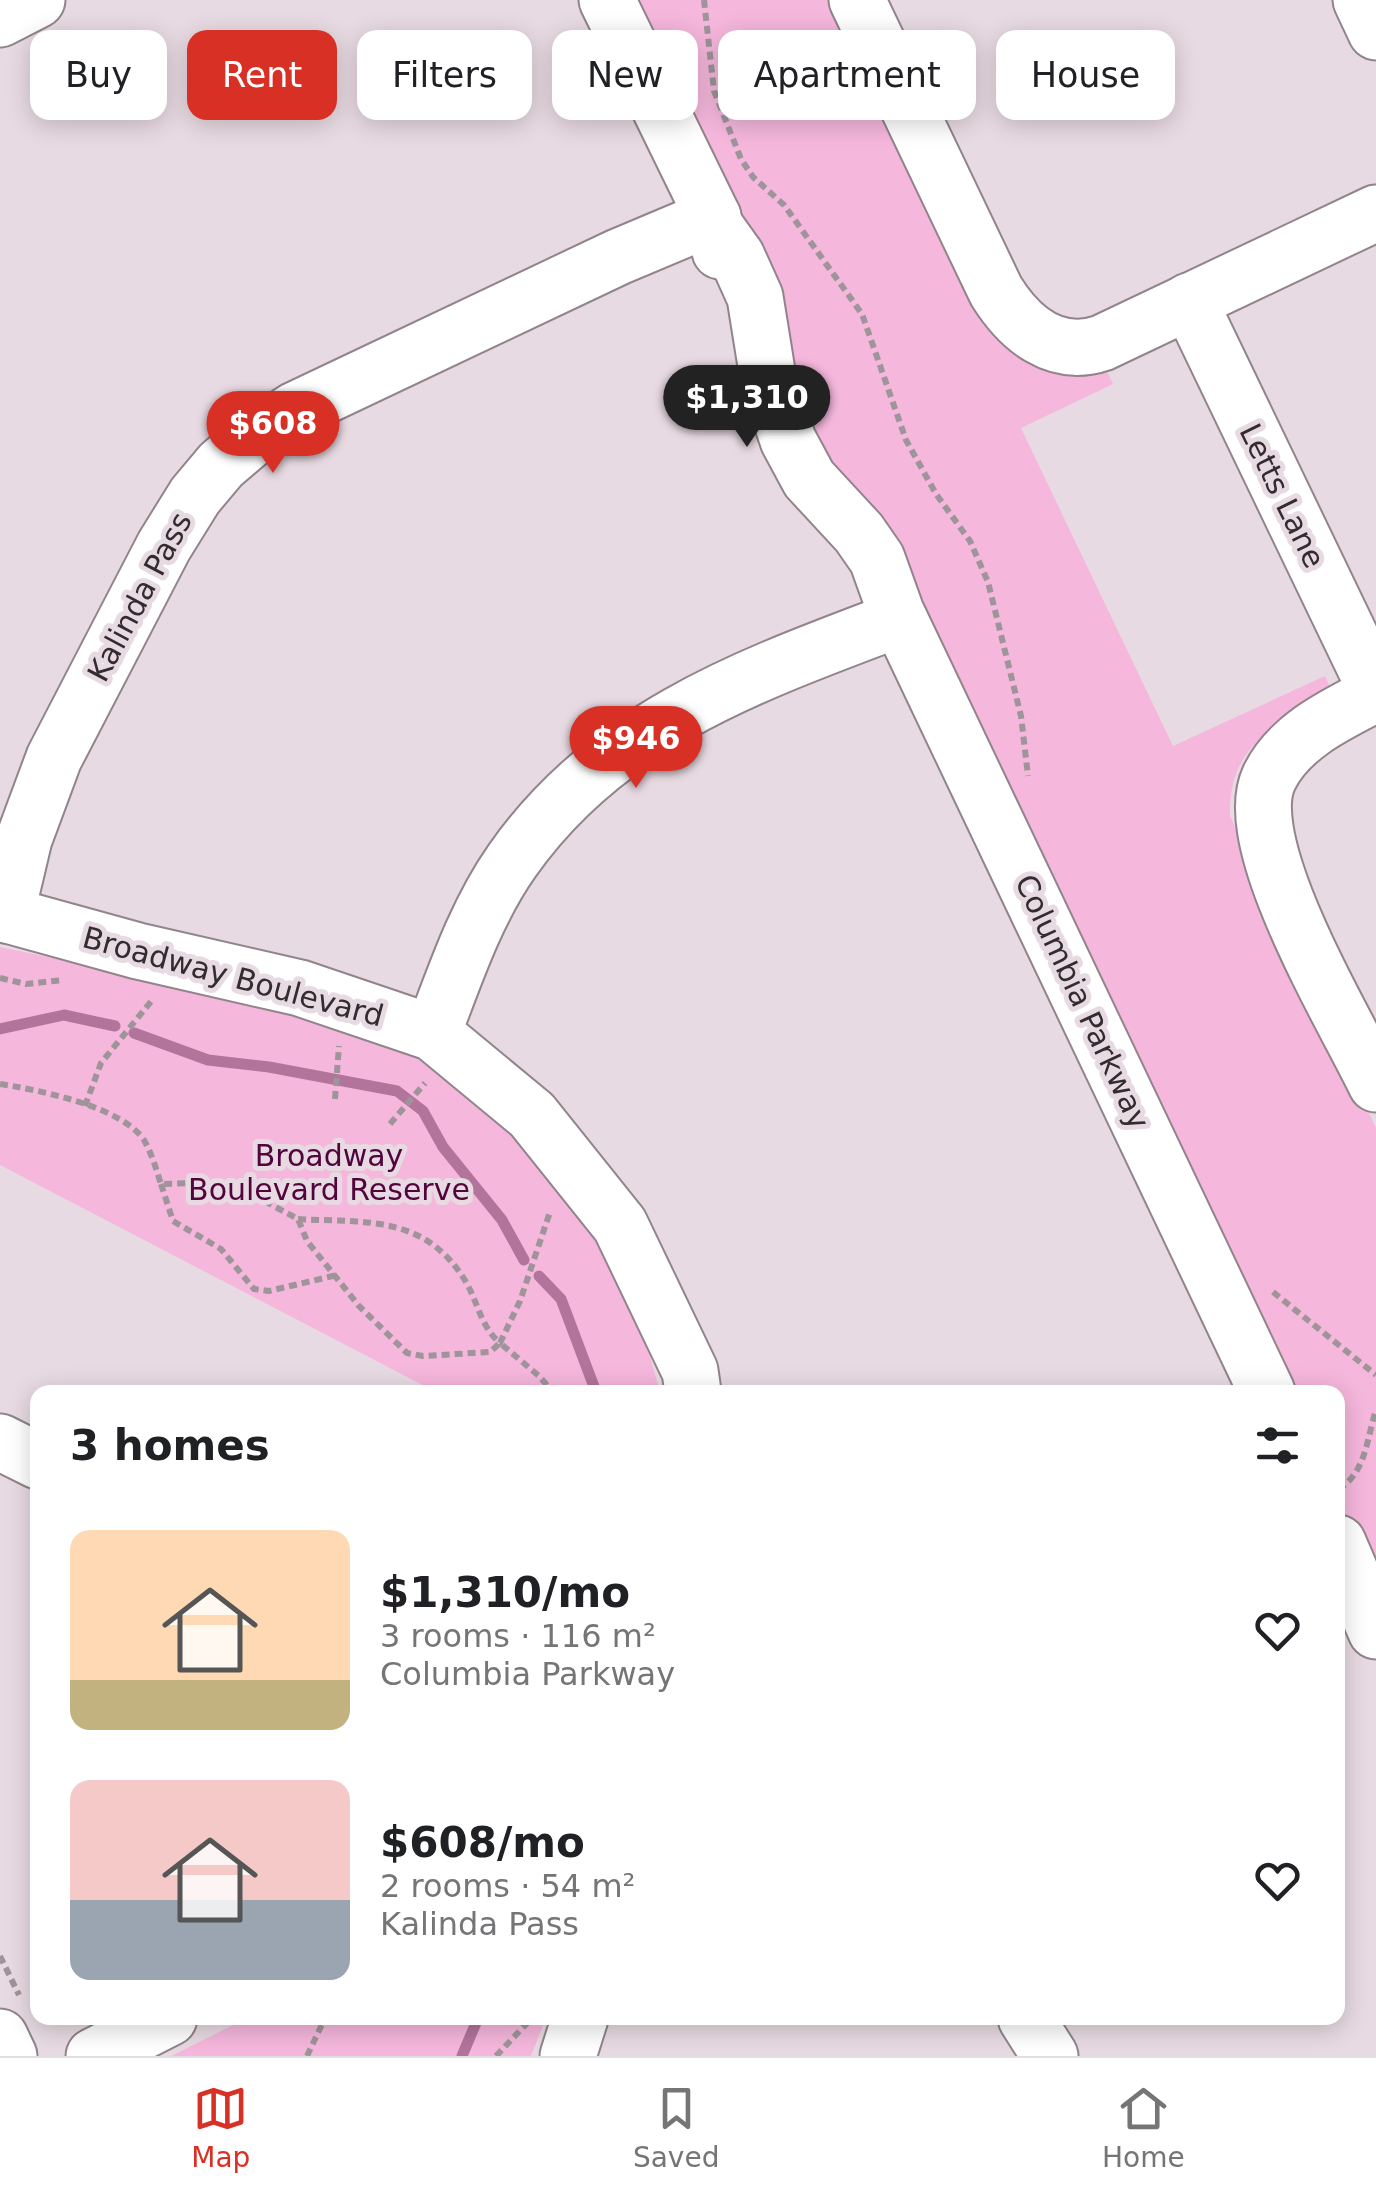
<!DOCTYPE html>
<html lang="en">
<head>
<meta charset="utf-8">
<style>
  body { margin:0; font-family:"DejaVu Sans",sans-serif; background:#f6f6f6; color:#202124; height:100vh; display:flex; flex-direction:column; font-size:38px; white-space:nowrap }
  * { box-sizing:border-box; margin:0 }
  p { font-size:32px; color:#757577 }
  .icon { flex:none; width:55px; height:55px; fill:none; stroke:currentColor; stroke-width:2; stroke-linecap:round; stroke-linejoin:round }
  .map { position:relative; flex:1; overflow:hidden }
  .drawer { position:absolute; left:30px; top:1385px; width:1315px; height:640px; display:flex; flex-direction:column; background:#fff; border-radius:20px; box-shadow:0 5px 25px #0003 }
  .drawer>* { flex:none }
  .banner { position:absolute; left:30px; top:30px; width:1318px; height:90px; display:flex; gap:20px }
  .price { position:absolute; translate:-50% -85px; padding:0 22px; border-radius:35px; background:#d93025; color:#fff; font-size:32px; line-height:65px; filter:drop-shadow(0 2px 5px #0008) }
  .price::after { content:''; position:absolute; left:50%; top:60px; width:30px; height:22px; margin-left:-15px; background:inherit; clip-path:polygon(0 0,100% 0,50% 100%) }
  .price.on { background:#222; color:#fff }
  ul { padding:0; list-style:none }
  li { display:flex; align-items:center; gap:30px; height:250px; padding:0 40px }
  li span { display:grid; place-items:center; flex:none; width:280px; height:200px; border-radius:20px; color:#555 }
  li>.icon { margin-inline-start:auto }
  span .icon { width:120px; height:120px; fill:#fffc; stroke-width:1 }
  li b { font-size:42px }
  h2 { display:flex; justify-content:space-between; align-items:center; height:120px; padding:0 40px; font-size:42px }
  .tag { padding:0 35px; border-radius:20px; background:#fff; box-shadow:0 5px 25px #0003; font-size:35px; line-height:90px }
  .tag.on { background:#d93025; color:#fff }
  .tab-bar { display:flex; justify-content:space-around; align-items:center; height:140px; border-top:2px solid #e0e0e0; background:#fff; font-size:28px; color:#757577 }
  .tab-bar a { display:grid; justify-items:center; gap:5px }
  .tab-bar .on { color:#d93025 }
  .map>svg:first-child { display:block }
  .green { fill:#f5b7dc }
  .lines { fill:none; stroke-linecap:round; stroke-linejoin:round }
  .stream { stroke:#b2749b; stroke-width:11 }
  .minor-casing { stroke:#91848b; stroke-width:59 }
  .path { stroke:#9e949a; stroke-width:6; stroke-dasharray:8 5; stroke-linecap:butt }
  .minor { stroke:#fff; stroke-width:55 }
  .labels { text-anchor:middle; stroke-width:10; stroke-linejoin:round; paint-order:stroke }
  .street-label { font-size:30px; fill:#322c2f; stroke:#e8dae2 }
  .park-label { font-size:30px; fill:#52043d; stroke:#e8dae2 }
</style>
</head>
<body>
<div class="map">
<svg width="1376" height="2056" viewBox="0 0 1376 2056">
  <rect width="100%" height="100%" fill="#e8dae2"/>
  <g class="green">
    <path d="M629,0h207l165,340c34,37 56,33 102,23l10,21 -92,44 152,318 152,-70 9,21c-56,28 -106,45 -104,119l146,312v461l-38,-86v-111h-52l-461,-909z"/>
    <polygon points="0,947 292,1008 396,1043 485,1105 579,1207 638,1314 660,1392 436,1392 0,1165"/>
    <polygon points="247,2018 546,2018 531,2056 171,2056"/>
  </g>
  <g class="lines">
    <g class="stream">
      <polyline points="0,1029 64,1015 115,1026"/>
      <polyline points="134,1033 208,1060 269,1067 397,1091 423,1111 443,1147 502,1220 524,1260"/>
      <polyline points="539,1276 561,1299 596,1392"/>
      <polyline points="462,2056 478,2018"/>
    </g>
    <g class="minor-casing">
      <g id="minor">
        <polyline points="607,0 713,217 720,251"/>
        <path d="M857,0l139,291c23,37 59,68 106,52l274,-130"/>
        <polyline points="1361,0 1376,32"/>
        <polyline points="0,19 37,0"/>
        <polyline points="717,229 737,257 755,297 769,384 788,440 809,479 859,533 877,559 896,612 1267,1392"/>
        <polyline points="1189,301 1376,690"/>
        <path d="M1376,694c-39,20 -87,42 -107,84 -31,66 76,241 107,306"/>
        <polyline points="0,913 138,951 300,988 433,1033 532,1115 620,1225 690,1371 693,1392"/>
        <polyline points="6,915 24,839 54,758 164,546 195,496 221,465 255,436 295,410 618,257 713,217"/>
        <path d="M433,1033c22,-58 43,-121 79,-172 95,-136 239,-186 387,-242"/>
        <polyline points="0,1442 38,1461"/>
        <polyline points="1338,1543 1376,1631"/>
        <polyline points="1026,2018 1050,2056"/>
        <polyline points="0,2037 9,2056"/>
        <polyline points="94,2056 169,2018"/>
        <polyline points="568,2056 580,2018"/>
      </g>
    </g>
    <g class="path">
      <polyline points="704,0 714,91 741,159 753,177 784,205 862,314 906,440 936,494 970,541 988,582 1021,716 1028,776"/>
      <polyline points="0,978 26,984 63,980"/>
      <path d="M0,1084c38,6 121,22 144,56 8,14 12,29 17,44l34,-1 45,5 58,31 9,22 52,65 48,47 16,3 67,-4 10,-9 39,33 14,16"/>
      <polyline points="335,1099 339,1046"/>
      <polyline points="85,1106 101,1063 153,999"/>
      <polyline points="390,1124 425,1083"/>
      <polyline points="161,1184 173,1221 221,1249 254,1289 269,1291 337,1275"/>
      <path d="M298,1219c68,4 127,-5 168,63 12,21 15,45 34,61l20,-42 30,-89"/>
      <polyline points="1273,1292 1376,1375"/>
      <path d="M1338,1489c28,-15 29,-52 38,-79"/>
      <polyline points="0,1956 19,1995"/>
      <polyline points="307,2056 325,2018"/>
      <polyline points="496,2056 530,2020"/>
    </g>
    <use href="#minor" class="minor"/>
  </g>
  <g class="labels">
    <g class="street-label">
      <text transform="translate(1282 496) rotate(64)" y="10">Letts Lane</text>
      <text transform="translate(140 597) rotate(-62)" y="10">Kalinda Pass</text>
      <text transform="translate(233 977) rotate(15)" y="10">Broadway Boulevard</text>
      <text transform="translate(1082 1002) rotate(65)" y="10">Columbia Parkway</text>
    </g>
    <g class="park-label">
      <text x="329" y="1166">Broadway<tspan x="329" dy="34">Boulevard Reserve</tspan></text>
    </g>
  </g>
</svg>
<b class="price on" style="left:747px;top:450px">$1,310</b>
<b class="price" style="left:273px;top:476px">$608</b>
<b class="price" style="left:636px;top:791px">$946</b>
<div class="banner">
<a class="tag">Buy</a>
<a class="tag on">Rent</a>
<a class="tag">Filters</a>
<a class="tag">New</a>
<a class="tag">Apartment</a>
<a class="tag">House</a>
</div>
<section class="drawer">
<h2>3 homes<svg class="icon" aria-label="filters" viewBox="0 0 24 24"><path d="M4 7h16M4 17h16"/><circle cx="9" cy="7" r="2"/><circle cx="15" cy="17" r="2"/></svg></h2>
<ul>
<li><span style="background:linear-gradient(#ffd9b3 75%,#c2b280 0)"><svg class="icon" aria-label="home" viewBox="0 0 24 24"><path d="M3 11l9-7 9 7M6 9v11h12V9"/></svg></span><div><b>$1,310/mo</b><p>3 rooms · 116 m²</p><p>Columbia Parkway</p></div><svg class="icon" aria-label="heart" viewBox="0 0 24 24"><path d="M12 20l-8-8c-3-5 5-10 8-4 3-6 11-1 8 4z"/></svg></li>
<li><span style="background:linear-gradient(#f6c9c9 60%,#9aa5b1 0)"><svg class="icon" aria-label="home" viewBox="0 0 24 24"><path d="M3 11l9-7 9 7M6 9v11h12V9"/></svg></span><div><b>$608/mo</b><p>2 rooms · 54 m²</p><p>Kalinda Pass</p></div><svg class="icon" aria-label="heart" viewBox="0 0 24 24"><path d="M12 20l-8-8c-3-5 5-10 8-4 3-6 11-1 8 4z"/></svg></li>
</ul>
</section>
</div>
<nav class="tab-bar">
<a class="on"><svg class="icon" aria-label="map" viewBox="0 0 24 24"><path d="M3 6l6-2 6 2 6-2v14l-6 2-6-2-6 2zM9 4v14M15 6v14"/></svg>Map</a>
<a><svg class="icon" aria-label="saved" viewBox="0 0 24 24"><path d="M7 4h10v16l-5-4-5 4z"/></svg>Saved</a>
<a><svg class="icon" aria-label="home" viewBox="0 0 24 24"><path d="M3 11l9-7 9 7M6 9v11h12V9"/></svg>Home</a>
</nav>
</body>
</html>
